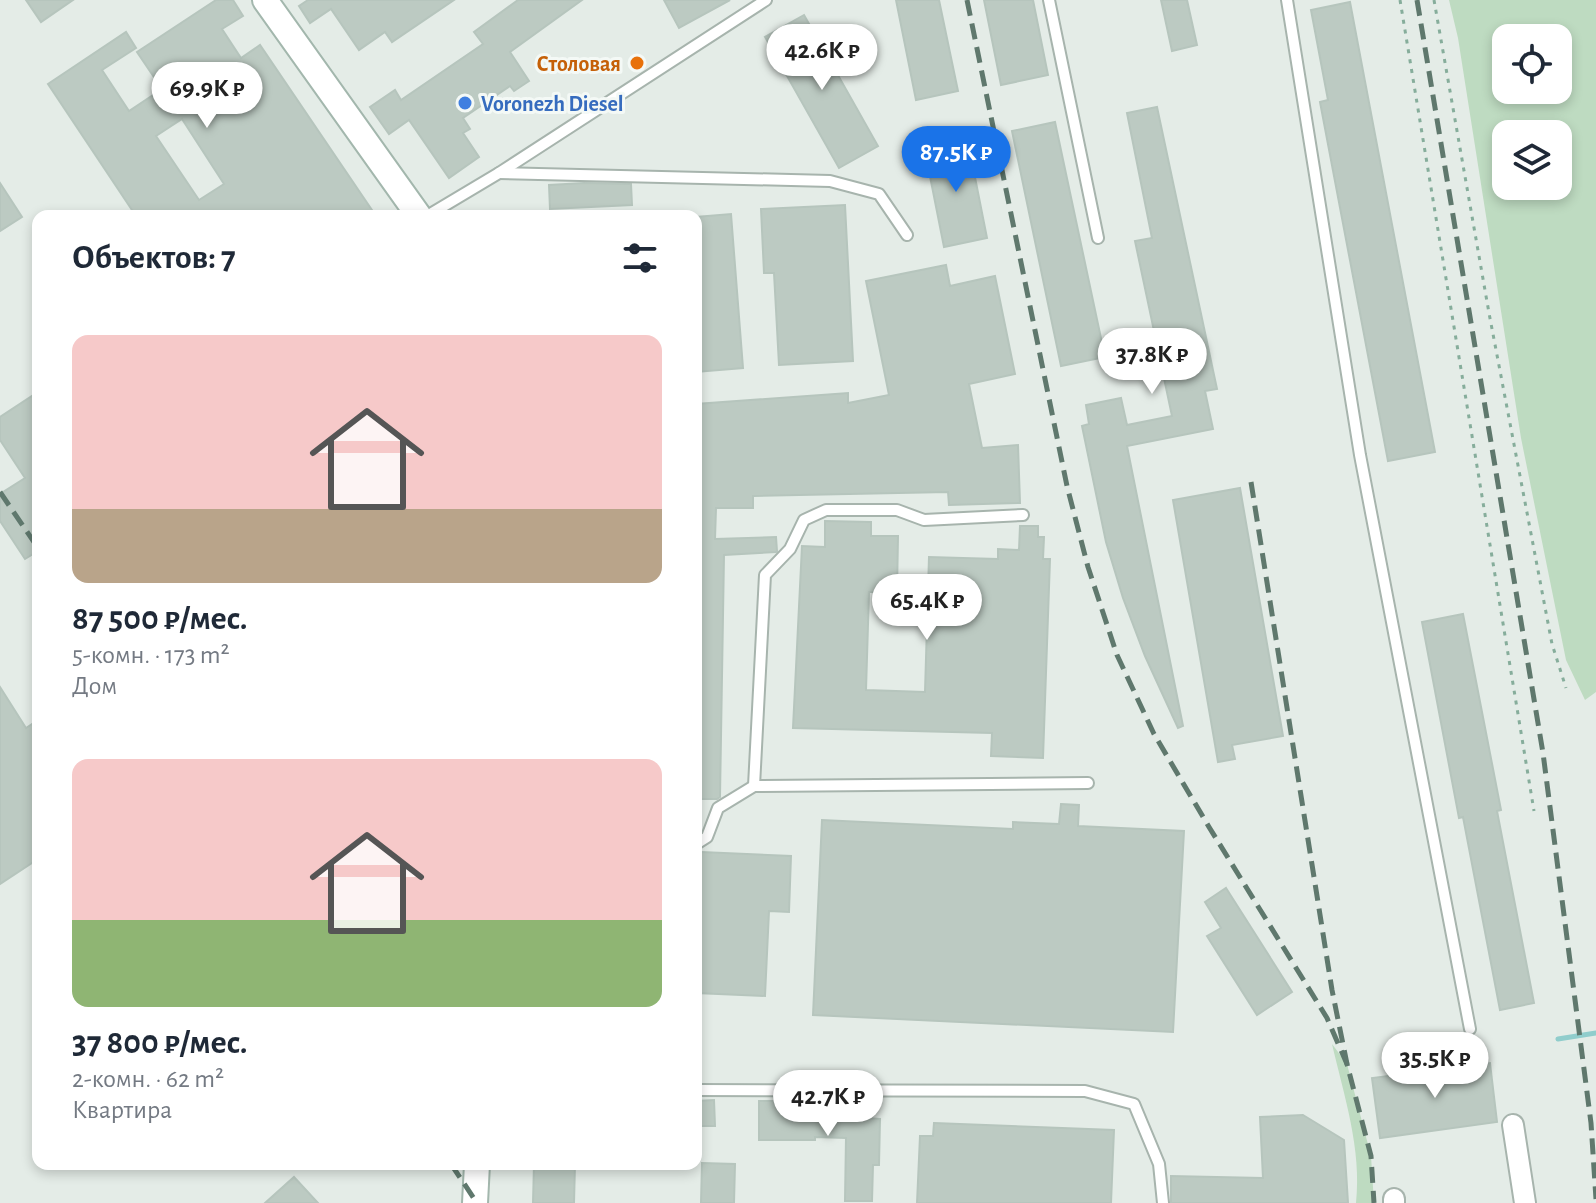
<!DOCTYPE html>
<html lang="ru">
<head>
<meta charset="utf-8">
<style>
  body { margin:0; font-family:"Alegreya Sans",sans-serif; background:#f2f2f3; color:#1f2937; height:100vh; display:flex; flex-direction:column; font-size:30px; white-space:nowrap }
  * { box-sizing:border-box; margin:0 }
  p { font-size:26px; color:#747a83 }
  .icon { flex:none; width:44px; height:44px; fill:none; stroke:currentColor; stroke-width:2; stroke-linecap:round; stroke-linejoin:round }
  .map { position:relative; flex:1; overflow:hidden }
  .drawer { position:absolute; left:32px; top:210px; width:670px; height:960px; display:flex; flex-direction:column; background:#fff; border-radius:16px; box-shadow:0 4px 12px #0003 }
  .drawer>* { flex:none }
  .tools { position:absolute; left:1492px; top:24px; display:grid; gap:16px }
  .tools a { display:grid; place-items:center; width:80px; height:80px; border-radius:16px; background:#fff; box-shadow:0 4px 12px #0003; font-size:40px }
  .price { position:absolute; translate:-50% -68px; padding:0 18px; border-radius:28px; background:#fff; color:#222; font-size:26px; line-height:52px; filter:drop-shadow(0 2px 4px #0008) }
  .price::after { content:''; position:absolute; left:50%; top:48px; width:24px; height:18px; margin-left:-12px; background:inherit; clip-path:polygon(0 0,100% 0,50% 100%) }
  .price.current { background:#1a73e8; color:#fff }
  ul { padding:0; list-style:none }
  li { display:grid; align-content:center; gap:16px; height:424px; padding:0 40px }
  li span { display:grid; place-items:center; height:248px; border-radius:16px; color:#555 }
  li>.icon { margin-inline-start:auto }
  span .icon { width:144px; height:144px; fill:#fffc; stroke-width:1 }
  li b { font-size:34px }
  h2 { display:flex; justify-content:space-between; align-items:center; height:96px; padding:0 40px; font-size:34px }
  .map>svg:first-child { display:block }
  .green { fill:#bedbc1; fill-rule:evenodd }
  .lines { fill:none; stroke-linecap:round; stroke-linejoin:round }
  .stream { stroke:#90cdcc; stroke-width:5 }
  .building { fill:#bccac2; stroke:#b6c5bd; stroke-width:2; fill-rule:evenodd }
  .lane-casing { stroke:#a7b4ad; stroke-width:14 }
  .street-casing { stroke:#a7b4ad; stroke-width:24 }
  .secondary-casing { stroke:#a3b7ad; stroke-width:28 }
  .path { stroke:#86ad9b; stroke-width:3; stroke-dasharray:4 6; stroke-linecap:butt }
  .lane { stroke:#fff; stroke-width:10 }
  .street { stroke:#fff; stroke-width:20 }
  .secondary { stroke:#fff; stroke-width:24 }
  .rail { stroke:#5f786d; stroke-width:5; stroke-dasharray:16 8; stroke-linecap:butt }
  .food-dot { fill:#e8710a; stroke:#f4f9f6; stroke-width:3 }
  .shop-dot { fill:#3f7fe0; stroke:#f4f9f6; stroke-width:3 }
  .labels { text-anchor:middle; stroke-width:6; stroke-linejoin:round; paint-order:stroke }
  .food-label { font-size:22px; font-weight:bold; fill:#c56008; stroke:#f4f9f6; text-anchor:end }
  .shop-label { font-size:22px; font-weight:bold; fill:#366cbe; stroke:#f4f9f6; text-anchor:start }
</style>
</head>
<body>
<div class="map">
<svg width="1596" height="1203" viewBox="0 0 1596 1203">
  <rect width="100%" height="100%" fill="#e4ece7"/>
  <g class="green">
    <path d="M1449,0h147v692l-11,8 -19,-40 -45,-222 -63,-400zM1506,38h52v52h-52zM1506,134h52v52h-52z"/>
    <path d="M1332,1044l15,20 24,92 3,47h-18c6,-54 -12,-107 -24,-159z"/>
  </g>
  <g class="lines">
    <polyline class="stream" points="1558,1039 1596,1033"/>
  </g>
  <g class="building">
    <polygon points="26,0 73,0 41,22"/>
    <path d="M216,0h17l10,16 -21,13 19,29 19,-13 116,171h-240l-88,-132 78,-52 10,16 -34,22 27,41 33,-22 -25,-37zM182,119l42,65 -25,16 -43,-64z"/>
    <polygon points="308,0 454,0 392,42 385,32 359,50 331,9 310,23 299,6"/>
    <polygon points="518,0 582,0 510,52 529,81 514,91 510,86 463,118 470,129 463,133 479,157 449,178 409,120 389,134 370,107 395,90 401,100 483,44 474,32"/>
    <polygon points="664,0 730,0 679,28"/>
    <polygon points="896,0 939,0 958,91 916,100"/>
    <polygon points="984,0 1033,0 1048,75 1001,85"/>
    <polygon points="1161,0 1187,0 1197,45 1172,51"/>
    <polygon points="1350,2 1435,452 1388,461 1320,102 1328,100 1311,10"/>
    <polygon points="804,15 878,146 839,168 765,37"/>
    <polygon points="1157,107 1217,389 1205,391 1213,429 1127,446 1183,726 1178,728 1145,656 1123,598 1106,542 1082,426 1089,424 1086,405 1121,398 1127,425 1172,416 1135,241 1152,238 1127,113"/>
    <polygon points="1055,122 1105,357 1061,366 1012,131"/>
    <polygon points="968,142 987,238 944,247 925,151"/>
    <polygon points="0,183 22,217 0,231"/>
    <polygon points="584,183 631,184 632,205 550,209 549,185"/>
    <polygon points="845,205 853,361 779,365 774,273 764,273 761,209"/>
    <polygon points="731,214 743,368 696,372 696,217"/>
    <polygon points="946,265 950,286 995,276 1015,374 969,384 982,448 1018,445 1020,503 949,505 948,492 753,496 753,508 716,508 715,539 776,537 777,551 776,552 724,555 720,797 717,799 696,799 696,404 848,393 848,403 889,395 866,281"/>
    <polygon points="32,396 38,406 38,551 25,559 0,521 0,494 25,478 0,440 0,417"/>
    <polygon points="1240,488 1283,736 1232,745 1235,759 1218,762 1173,500"/>
    <polygon points="825,521 871,522 871,536 898,536 897,592 869,592 866,690 925,692 929,557 998,559 998,549 1019,550 1020,526 1038,526 1038,537 1044,537 1043,559 1050,559 1043,758 991,756 992,733 793,728 802,546 825,547"/>
    <polygon points="1463,614 1501,810 1497,811 1534,1003 1500,1010 1463,817 1459,818 1422,622"/>
    <polygon points="0,687 26,728 38,720 38,859 0,884"/>
    <polygon points="1061,804 1079,805 1078,826 1184,831 1173,1032 813,1015 822,820 1013,829 1013,822 1059,824"/>
    <polygon points="701,852 791,856 789,912 769,911 765,996 696,993 696,951"/>
    <polygon points="1226,888 1292,992 1257,1015 1207,936 1221,928 1205,902"/>
    <polygon points="1490,1063 1497,1122 1380,1138 1372,1078"/>
    <polygon points="714,1100 715,1126 696,1126 696,1101"/>
    <polygon points="759,1101 815,1101 815,1113 865,1114 865,1118 880,1119 879,1165 873,1165 872,1201 845,1201 846,1138 815,1137 815,1140 759,1140"/>
    <polygon points="1303,1115 1344,1140 1348,1203 1171,1203 1171,1176 1263,1178 1260,1117"/>
    <polygon points="934,1123 1114,1130 1111,1203 917,1203 920,1136 933,1136"/>
    <polygon points="702,1163 735,1164 734,1203 701,1203"/>
    <polygon points="534,1164 575,1164 574,1203 533,1203"/>
    <polygon points="294,1177 318,1203 265,1203"/>
  </g>
  <g class="lines">
    <g class="lane-casing">
      <g id="lane">
        <polyline points="1049,0 1098,238"/>
        <polyline points="1287,0 1360,455 1470,1029"/>
        <polyline points="499,173 830,181 879,194 907,235"/>
        <polyline points="427,216 499,173 766,0"/>
        <polyline points="754,786 765,575 790,549 804,520 826,510 897,510 924,520 1023,515"/>
        <polyline points="696,844 707,837 718,808 754,786 1088,783"/>
        <polyline points="696,1090 1085,1091 1134,1104 1159,1164 1163,1203"/>
      </g>
    </g>
    <g class="street-casing">
      <g id="street">
        <polyline points="1513,1125 1525,1203"/>
        <polyline points="1394,1203 1394,1199"/>
      </g>
    </g>
    <g class="secondary-casing">
      <g id="secondary">
        <polyline points="265,0 419,216"/>
        <polyline points="475,1203 477,1164"/>
      </g>
    </g>
    <g class="path">
      <polyline points="1400,0 1534,811"/>
      <polyline points="1434,0 1489,313 1552,644 1566,688"/>
    </g>
    <use href="#lane" class="lane"/>
    <use href="#street" class="street"/>
    <use href="#secondary" class="secondary"/>
    <g class="rail">
      <polyline points="967,0 1067,486 1088,567 1117,655 1154,734 1209,827 1327,1018 1347,1064"/>
      <polyline points="1417,0 1543,753 1591,1123 1596,1199"/>
      <polyline points="1251,482 1332,990 1347,1064 1371,1156 1374,1203"/>
      <polyline points="0,492 38,548"/>
      <polyline points="451,1164 477,1203"/>
    </g>
  </g>
  <circle class="food-dot" cx="637" cy="63" r="8"/>
  <circle class="shop-dot" cx="465" cy="103" r="8"/>
  <g class="labels">
    <g class="food-label">
      <text x="621" y="71">Столовая</text>
    </g>
    <g class="shop-label">
      <text x="481" y="111">Voronezh Diesel</text>
    </g>
  </g>
</svg>
<div class="tools">
<a><svg class="icon" aria-label="locate" viewBox="0 0 24 24"><circle cx="12" cy="12" r="6"/><path d="M12 2v4M12 18v4M2 12h4M18 12h4"/></svg></a>
<a><svg class="icon" aria-label="layers" viewBox="0 0 24 24"><path d="M12 4l9 5-9 5-9-5zM3 14l9 5 9-5"/></svg></a>
</div>
<b class="price" style="left:822px;top:92px">42.6K ₽</b>
<b class="price" style="left:207px;top:130px">69.9K ₽</b>
<b class="price current" style="left:956px;top:194px">87.5K ₽</b>
<b class="price" style="left:1152px;top:396px">37.8K ₽</b>
<b class="price" style="left:927px;top:642px">65.4K ₽</b>
<b class="price" style="left:1435px;top:1100px">35.5K ₽</b>
<b class="price" style="left:828px;top:1138px">42.7K ₽</b>
<section class="drawer">
<h2>Объектов: 7<svg class="icon" aria-label="filters" viewBox="0 0 24 24"><path d="M4 7h16M4 17h16"/><circle cx="9" cy="7" r="2"/><circle cx="15" cy="17" r="2"/></svg></h2>
<ul>
<li><span style="background:linear-gradient(#f6c9c9 70%,#b9a48a 0)"><svg class="icon" aria-label="home" viewBox="0 0 24 24"><path d="M3 11l9-7 9 7M6 9v11h12V9"/></svg></span><div><b>87 500 ₽/мес.</b><p>5-комн. · 173 m²</p><p>Дом</p></div></li>
<li><span style="background:linear-gradient(#f6c9c9 65%,#8fb573 0)"><svg class="icon" aria-label="home" viewBox="0 0 24 24"><path d="M3 11l9-7 9 7M6 9v11h12V9"/></svg></span><div><b>37 800 ₽/мес.</b><p>2-комн. · 62 m²</p><p>Квартира</p></div></li>
</ul>
</section>
</div>
</body>
</html>
